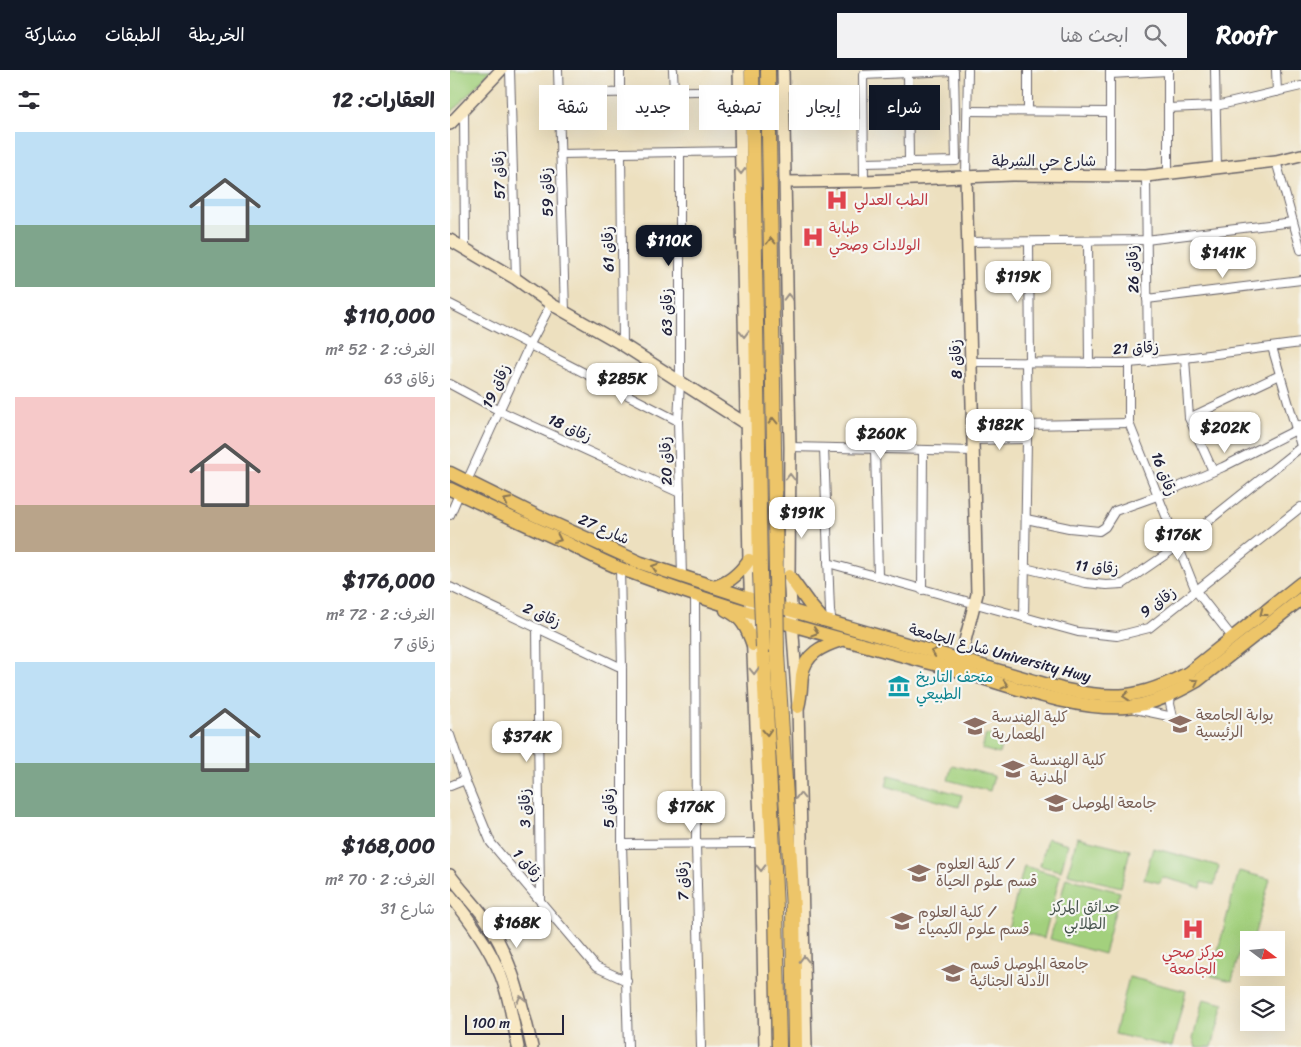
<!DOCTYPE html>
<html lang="ar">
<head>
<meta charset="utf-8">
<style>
  body { margin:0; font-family:Sriracha,"Playpen Sans Arabic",sans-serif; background:#f2f2f3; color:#2b2b33; direction:rtl; height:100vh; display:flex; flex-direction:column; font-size:19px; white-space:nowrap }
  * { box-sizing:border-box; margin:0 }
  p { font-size:16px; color:#7c7c81 }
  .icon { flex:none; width:28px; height:28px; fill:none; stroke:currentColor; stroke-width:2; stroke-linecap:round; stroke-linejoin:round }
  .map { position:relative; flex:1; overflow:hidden; direction:ltr }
  .panel { display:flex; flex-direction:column; background:#fff; width:450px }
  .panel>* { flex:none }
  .guide { position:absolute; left:15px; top:15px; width:475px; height:45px; direction:rtl; display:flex; gap:10px }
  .needle { width:32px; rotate:106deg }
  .buttons { position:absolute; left:790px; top:861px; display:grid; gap:10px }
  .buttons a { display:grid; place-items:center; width:45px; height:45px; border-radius:0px; background:#fff; box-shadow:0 5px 20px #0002; font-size:25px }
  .scale { position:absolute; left:15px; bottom:12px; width:99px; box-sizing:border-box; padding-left:5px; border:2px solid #22223b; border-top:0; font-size:14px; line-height:18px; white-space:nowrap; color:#22223b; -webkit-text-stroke:4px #f6f6f2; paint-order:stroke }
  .price { position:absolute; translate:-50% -42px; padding:0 11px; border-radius:10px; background:#fff; color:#222; font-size:16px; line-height:32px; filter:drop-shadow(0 1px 2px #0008) }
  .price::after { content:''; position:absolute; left:50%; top:30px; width:15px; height:11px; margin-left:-8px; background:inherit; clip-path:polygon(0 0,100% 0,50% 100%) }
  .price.on { background:#111827; color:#fff }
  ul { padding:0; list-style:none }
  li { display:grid; align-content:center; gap:10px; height:265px; padding:0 15px }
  li span { display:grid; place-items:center; height:155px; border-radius:0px; color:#555 }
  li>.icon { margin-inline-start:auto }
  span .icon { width:90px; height:90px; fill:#fffc; stroke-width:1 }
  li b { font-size:21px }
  h2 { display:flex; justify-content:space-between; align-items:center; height:60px; padding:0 15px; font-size:21px }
  .chip { padding:0 18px; border-radius:0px; background:#fff; box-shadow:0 5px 20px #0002; font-size:18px; line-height:45px }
  .chip.on { background:#111827; color:#fff }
  header { display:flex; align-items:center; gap:30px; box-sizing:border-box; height:70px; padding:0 25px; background:#111827; color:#fff }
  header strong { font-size:24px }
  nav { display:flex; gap:28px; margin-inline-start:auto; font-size:18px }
  .search { width:350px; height:45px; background:#f2f2f3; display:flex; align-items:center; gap:12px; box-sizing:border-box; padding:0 18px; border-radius:0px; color:#7c7c81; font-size:19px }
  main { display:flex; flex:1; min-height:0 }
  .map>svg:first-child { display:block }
  .green { fill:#a3d07d; stroke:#62795c }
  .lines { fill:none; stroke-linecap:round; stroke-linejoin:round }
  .street-casing { stroke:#696469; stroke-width:10 }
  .secondary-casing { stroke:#696469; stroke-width:14 }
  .primary-casing { stroke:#696469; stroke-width:15 }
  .highway-casing { stroke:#696469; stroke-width:16 }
  .street { stroke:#fff; stroke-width:8 }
  .secondary { stroke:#f8e8c3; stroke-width:11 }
  .primary { stroke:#edc569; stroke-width:12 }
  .highway { stroke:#edc569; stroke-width:14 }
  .highway-bridge-casing { stroke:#696469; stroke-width:16; stroke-linecap:butt }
  .highway-bridge { stroke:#edc569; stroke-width:14 }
  .oneway { stroke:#988f86 }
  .oneway2 { stroke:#887452 }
  .labels { text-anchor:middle; stroke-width:4.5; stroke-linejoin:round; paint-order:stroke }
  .street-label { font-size:15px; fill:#22223b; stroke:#f6f6f2 }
  .health-label { font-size:15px; fill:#be3a42; stroke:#f6f6f2; text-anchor:start }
  .culture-label { font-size:15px; fill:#0d838f; stroke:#f6f6f2; text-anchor:start }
  .education-label { font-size:15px; fill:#785e54; stroke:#f6f6f2; text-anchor:start }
  .park-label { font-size:15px; fill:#49564f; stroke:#f6f6f2 }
</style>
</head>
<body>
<header>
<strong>Roofr</strong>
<div class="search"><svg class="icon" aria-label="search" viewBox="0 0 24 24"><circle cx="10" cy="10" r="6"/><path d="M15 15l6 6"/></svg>ابحث هنا</div>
<nav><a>الخريطة</a><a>الطبقات</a><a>مشاركة</a></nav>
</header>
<main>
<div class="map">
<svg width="851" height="977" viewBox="0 0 851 977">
  <rect width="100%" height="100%" fill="#f6f6f2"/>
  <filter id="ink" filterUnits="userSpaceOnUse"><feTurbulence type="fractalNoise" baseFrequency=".02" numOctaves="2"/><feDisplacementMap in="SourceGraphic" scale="10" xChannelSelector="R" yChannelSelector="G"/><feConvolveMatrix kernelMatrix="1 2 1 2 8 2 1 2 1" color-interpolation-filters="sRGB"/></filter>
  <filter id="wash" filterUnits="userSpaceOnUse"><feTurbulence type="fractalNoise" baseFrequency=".0096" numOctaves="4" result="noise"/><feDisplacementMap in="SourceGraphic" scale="20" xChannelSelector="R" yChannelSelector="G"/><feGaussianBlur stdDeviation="1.12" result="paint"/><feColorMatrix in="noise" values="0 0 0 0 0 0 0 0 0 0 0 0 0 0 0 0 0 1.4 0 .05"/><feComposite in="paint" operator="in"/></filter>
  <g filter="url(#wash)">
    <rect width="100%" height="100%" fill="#ede0bf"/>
    <g class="green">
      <polygon points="0,0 41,0 0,44"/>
      <polygon points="536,664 553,669 549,684 532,679"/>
      <polygon points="502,695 544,706 540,721 498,710"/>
      <polygon points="439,705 512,725 509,737 436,716"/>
      <polygon points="627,767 680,780 671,817 618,804"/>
      <polygon points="597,768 618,774 611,801 590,796"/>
      <polygon points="703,778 769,796 764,815 752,812 751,818 712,807 710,813 694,809"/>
      <polygon points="574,796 610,806 594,868 558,859"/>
      <polygon points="789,801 820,809 803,870 799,870 799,873 792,872 782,911 761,906"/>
      <polygon points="616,808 670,822 654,884 600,869"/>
      <polygon points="679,907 736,921 722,977 665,964"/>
      <polygon points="753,929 774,934 762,977 746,977 743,968"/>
    </g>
  </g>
  <g filter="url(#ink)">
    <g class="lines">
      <g class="street-casing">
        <g id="street">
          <polyline points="60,0 66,209"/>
          <polyline points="108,0 115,242"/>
          <polyline points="170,0 170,23"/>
          <polyline points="223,0 224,22"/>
          <polyline points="718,0 718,104"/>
          <polyline points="765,0 767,99"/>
          <polyline points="826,0 827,22"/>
          <polyline points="458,3 459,92"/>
          <polyline points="660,4 718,1"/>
          <polyline points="108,24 290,20"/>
          <polyline points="718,38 766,36 851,16"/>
          <polyline points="14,40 15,179"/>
          <polyline points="518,41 660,42"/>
          <polyline points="578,41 578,0"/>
          <polyline points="171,83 173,275"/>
          <polyline points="110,84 291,81"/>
          <polyline points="826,91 851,180"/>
          <polyline points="414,93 506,91 504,1 413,5 414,111"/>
          <polyline points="516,106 518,0"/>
          <polyline points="660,106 660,0"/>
          <polyline points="696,106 698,292"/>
          <polyline points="638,171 639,293"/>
          <polyline points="517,172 696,170 843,152"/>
          <polyline points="579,172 580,292"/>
          <polyline points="697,229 851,210"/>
          <polyline points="0,234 228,351 232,507"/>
          <polyline points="822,277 851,376"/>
          <polyline points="735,288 739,348 763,401"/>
          <polyline points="522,292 679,293 735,288 851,273"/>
          <polyline points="679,293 679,353 746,521 782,567"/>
          <polyline points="0,314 50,341 230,423"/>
          <polyline points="739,348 830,305"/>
          <polyline points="228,351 230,312 230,82"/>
          <polyline points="577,355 679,353"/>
          <polyline points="523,370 577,369"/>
          <polyline points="340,377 524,381"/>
          <polyline points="374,378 380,541 382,553"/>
          <polyline points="425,379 428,506"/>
          <polyline points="17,411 79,276 101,234"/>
          <polyline points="0,445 9,424"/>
          <polyline points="576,449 619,458 649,461 655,457 665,441 710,425 773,397 846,360 851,355"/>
          <polyline points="378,493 628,562 667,566 699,558 851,437"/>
          <polyline points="170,498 172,598 172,774 178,977"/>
          <polyline points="575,498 636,513 656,515 673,514 721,481 851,377"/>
          <polyline points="0,517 172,598"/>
          <polyline points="472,520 473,380"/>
          <polyline points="245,525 246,774 251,977"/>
          <polyline points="574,547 577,369 576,292"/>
          <polyline points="87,558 90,829"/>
          <polyline points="721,624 720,634 723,647"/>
          <polyline points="685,639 723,647"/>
          <polyline points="0,665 15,710 41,773 146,897 177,911"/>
          <polyline points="0,716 15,710"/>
          <polyline points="172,774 311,773"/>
        </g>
      </g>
      <g class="secondary-casing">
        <g id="secondary">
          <polyline points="289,0 299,490 311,773 315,977"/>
          <polyline points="333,0 340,377 339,506 348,637 356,977"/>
          <polyline points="0,54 51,0"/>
          <polyline points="336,112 414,111 562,105 696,106 826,91 851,85"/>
          <polyline points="0,170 66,209 101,234 173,275 296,354"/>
          <polyline points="510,590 527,524 516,106"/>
          <path d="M0,805c10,14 22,26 32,39 29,40 39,86 50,133"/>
          <path d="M0,825c20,25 39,51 51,81 9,23 12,47 17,71"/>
        </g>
      </g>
      <g class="primary-casing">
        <g id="primary">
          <path d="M0,403l87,43 104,47 110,36 311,90c52,11 79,10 126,-16l113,-90"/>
          <path d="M0,419c40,19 79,37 119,55 20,10 40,21 61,28 102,39 207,66 312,94 56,15 128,45 185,41 25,-2 49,-14 70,-26l104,-82"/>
          <polyline points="339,506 360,535 373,550"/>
          <path d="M264,517c16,-4 26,-14 35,-27"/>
          <path d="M276,540c16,7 21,18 27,35"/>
          <path d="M348,637c3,-10 3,-21 4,-32 3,-21 20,-29 39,-35"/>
        </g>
      </g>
      <g class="highway-casing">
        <g id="highway">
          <polyline points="302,0 310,503"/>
          <polyline points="318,0 326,505"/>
          <polyline points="313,578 326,839 329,977"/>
          <polyline points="327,583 343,838 345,977"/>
        </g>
      </g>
      <use href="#street" class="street"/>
      <use href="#secondary" class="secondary"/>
      <use href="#primary" class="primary"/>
      <use href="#highway" class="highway"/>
      <g class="highway-bridge-casing">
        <g id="highway-bridge">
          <polyline points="310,503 313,578"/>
          <polyline points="326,505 327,583"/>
        </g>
      </g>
      <use href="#highway-bridge" class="highway-bridge"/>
    </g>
    <defs><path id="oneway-chevron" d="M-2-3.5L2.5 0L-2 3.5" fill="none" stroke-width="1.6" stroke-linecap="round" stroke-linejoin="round" transform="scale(1.25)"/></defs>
    <g class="oneway">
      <use href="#oneway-chevron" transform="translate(291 101) rotate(89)"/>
      <use href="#oneway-chevron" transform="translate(338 227) rotate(-91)"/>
      <use href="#oneway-chevron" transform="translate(294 264) rotate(89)"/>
      <use href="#oneway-chevron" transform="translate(340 407) rotate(-90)"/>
      <use href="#oneway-chevron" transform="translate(304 601) rotate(88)"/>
      <use href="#oneway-chevron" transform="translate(350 726) rotate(-91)"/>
      <use href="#oneway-chevron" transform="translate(311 798) rotate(89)"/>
      <use href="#oneway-chevron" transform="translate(354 889) rotate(-91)"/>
      <use href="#oneway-chevron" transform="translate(71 929) rotate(-104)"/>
    </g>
    <g class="oneway2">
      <use href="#oneway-chevron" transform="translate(321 171) rotate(-91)"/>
      <use href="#oneway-chevron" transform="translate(323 351) rotate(-91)"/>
      <use href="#oneway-chevron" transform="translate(57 431) rotate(-153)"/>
      <use href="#oneway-chevron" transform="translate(108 469) rotate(25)"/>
      <use href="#oneway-chevron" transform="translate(205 497) rotate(-161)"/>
      <use href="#oneway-chevron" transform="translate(813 543) rotate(142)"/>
      <use href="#oneway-chevron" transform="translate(365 562) rotate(17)"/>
      <use href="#oneway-chevron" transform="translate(484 582) rotate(-164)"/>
      <use href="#oneway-chevron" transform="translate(745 612) rotate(-33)"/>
      <use href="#oneway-chevron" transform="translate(555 615) rotate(15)"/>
      <use href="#oneway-chevron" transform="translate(676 626) rotate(175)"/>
      <use href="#oneway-chevron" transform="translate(317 662) rotate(87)"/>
    </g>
  </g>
  <defs>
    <g id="hospital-bare" transform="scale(1.725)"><path d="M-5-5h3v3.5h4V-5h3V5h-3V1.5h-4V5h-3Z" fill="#e0444e" stroke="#f6f6f2" stroke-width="2.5" paint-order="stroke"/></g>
    <g id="museum-bare" transform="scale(1.725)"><path d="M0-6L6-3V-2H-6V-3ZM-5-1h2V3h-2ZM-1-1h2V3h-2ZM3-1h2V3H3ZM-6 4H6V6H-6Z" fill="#0f9aa8" stroke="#f6f6f2" stroke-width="2.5" paint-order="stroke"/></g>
    <g id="university-bare" transform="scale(1.725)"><path d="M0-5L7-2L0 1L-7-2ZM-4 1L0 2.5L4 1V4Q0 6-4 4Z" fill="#8d6e63" stroke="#f6f6f2" stroke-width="2.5" paint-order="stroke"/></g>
  </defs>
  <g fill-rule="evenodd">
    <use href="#hospital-bare" x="387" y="130"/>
    <use href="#hospital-bare" x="363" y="167"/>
    <use href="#museum-bare" x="449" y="616"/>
    <use href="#university-bare" x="730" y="654"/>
    <use href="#university-bare" x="525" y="656"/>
    <use href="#university-bare" x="563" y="699"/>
    <use href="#university-bare" x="606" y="733"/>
    <use href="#university-bare" x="469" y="803"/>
    <use href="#university-bare" x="452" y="851"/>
    <use href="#hospital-bare" x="743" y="859"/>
    <use href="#university-bare" x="503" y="903"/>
  </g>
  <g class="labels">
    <g class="street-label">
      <text x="594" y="96">شارع حي الشرطة</text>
      <text transform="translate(49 105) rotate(-92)" y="5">زقاق 57</text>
      <text transform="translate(97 122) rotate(-92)" y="5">زقاق 59</text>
      <text transform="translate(158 179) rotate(-91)" y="5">زقاق 61</text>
      <text transform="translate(683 199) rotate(-91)" y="5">زقاق 26</text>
      <text transform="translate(217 242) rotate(-90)" y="5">زقاق 63</text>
      <text transform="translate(686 278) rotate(-3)" y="5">زقاق 21</text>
      <text transform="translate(506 289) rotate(-92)" y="5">زقاق 8</text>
      <text transform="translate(46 316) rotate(-65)" y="5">زقاق 19</text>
      <text transform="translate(120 358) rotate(25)" y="5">زقاق 18</text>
      <text transform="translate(216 391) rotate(-92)" y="5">زقاق 20</text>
      <text transform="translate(714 404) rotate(69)" y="5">زقاق 16</text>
      <text transform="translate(154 459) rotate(24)" y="5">شارع 27</text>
      <text transform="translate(647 497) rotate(5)" y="5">زقاق 11</text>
      <text transform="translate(708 532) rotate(-36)" y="5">زقاق 9</text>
      <text transform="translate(92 545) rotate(25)" y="5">زقاق 2</text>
      <text transform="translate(550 583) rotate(15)" y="5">شارع الجامعة University Hwy</text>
      <text transform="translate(75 738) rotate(-91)" y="5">زقاق 3</text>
      <text transform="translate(159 738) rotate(-90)" y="5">زقاق 5</text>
      <text transform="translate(78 795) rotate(49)" y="5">زقاق 1</text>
      <text transform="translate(233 811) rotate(-91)" y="5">زقاق 7</text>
    </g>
    <g class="health-label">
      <text x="404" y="135">الطب العدلي</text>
      <text x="379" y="163">طبابة<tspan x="379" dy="17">الولادات وصحي</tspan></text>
      <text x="743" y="887" text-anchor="middle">مركز صحي<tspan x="743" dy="17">الجامعة</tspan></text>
    </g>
    <g class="culture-label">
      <text x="466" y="612">متحف التاريخ<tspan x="466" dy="17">الطبيعي</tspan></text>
    </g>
    <g class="education-label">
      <text x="746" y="650">بوابة الجامعة<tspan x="746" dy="17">الرئيسية</tspan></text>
      <text x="542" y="652">كلية الهندسة<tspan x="542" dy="17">المعمارية</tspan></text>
      <text x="580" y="695">كلية الهندسة<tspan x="580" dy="17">المدنية</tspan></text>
      <text x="622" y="738">جامعة الموصل</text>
      <text x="486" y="799">كلية العلوم /<tspan x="486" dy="17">قسم علوم الحياة</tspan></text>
      <text x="468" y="847">كلية العلوم /<tspan x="468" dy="17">قسم علوم الكيمياء</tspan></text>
      <text x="520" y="899">جامعة الموصل قسم<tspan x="520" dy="17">الأدلة الجنائية</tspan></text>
    </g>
    <g class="park-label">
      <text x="635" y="842">حدائق المركز<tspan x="635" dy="17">الطلابي</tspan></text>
    </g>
  </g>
</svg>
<div class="buttons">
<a><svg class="needle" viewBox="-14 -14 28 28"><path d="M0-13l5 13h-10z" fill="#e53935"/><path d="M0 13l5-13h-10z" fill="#7c7c81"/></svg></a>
<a><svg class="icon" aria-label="layers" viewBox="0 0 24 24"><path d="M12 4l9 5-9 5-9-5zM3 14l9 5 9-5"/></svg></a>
</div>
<div class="scale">100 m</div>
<b class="price on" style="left:219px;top:197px">$110K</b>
<b class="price" style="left:773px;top:209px">$141K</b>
<b class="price" style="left:568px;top:233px">$119K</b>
<b class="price" style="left:172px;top:335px">$285K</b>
<b class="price" style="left:550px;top:381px">$182K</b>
<b class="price" style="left:775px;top:384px">$202K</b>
<b class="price" style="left:431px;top:390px">$260K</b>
<b class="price" style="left:352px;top:469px">$191K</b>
<b class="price" style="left:728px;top:491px">$176K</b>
<b class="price" style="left:77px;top:693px">$374K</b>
<b class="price" style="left:241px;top:763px">$176K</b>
<b class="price" style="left:67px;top:879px">$168K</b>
<div class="guide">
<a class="chip on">شراء</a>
<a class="chip">إيجار</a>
<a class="chip">تصفية</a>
<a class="chip">جديد</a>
<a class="chip">شقة</a>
</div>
</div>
<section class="panel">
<h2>العقارات: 12<svg class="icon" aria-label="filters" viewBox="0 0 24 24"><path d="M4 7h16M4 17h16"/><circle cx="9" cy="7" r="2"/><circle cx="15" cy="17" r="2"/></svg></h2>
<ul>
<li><span style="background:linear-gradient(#bfe0f5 60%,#7fa58c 0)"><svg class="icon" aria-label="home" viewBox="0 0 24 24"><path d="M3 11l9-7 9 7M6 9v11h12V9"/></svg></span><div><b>$110,000</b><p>الغرف: 2 · 52 m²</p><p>زقاق 63</p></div></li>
<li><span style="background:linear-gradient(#f6c9c9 70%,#b9a48a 0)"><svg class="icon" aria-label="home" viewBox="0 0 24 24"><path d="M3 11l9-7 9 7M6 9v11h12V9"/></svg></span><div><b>$176,000</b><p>الغرف: 2 · 72 m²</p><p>زقاق 7</p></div></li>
<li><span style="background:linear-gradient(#bfe0f5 65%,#7fa58c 0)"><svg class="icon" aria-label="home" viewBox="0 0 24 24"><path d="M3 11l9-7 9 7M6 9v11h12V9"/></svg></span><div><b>$168,000</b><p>الغرف: 2 · 70 m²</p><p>شارع 31</p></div></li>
</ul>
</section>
</main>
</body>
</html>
